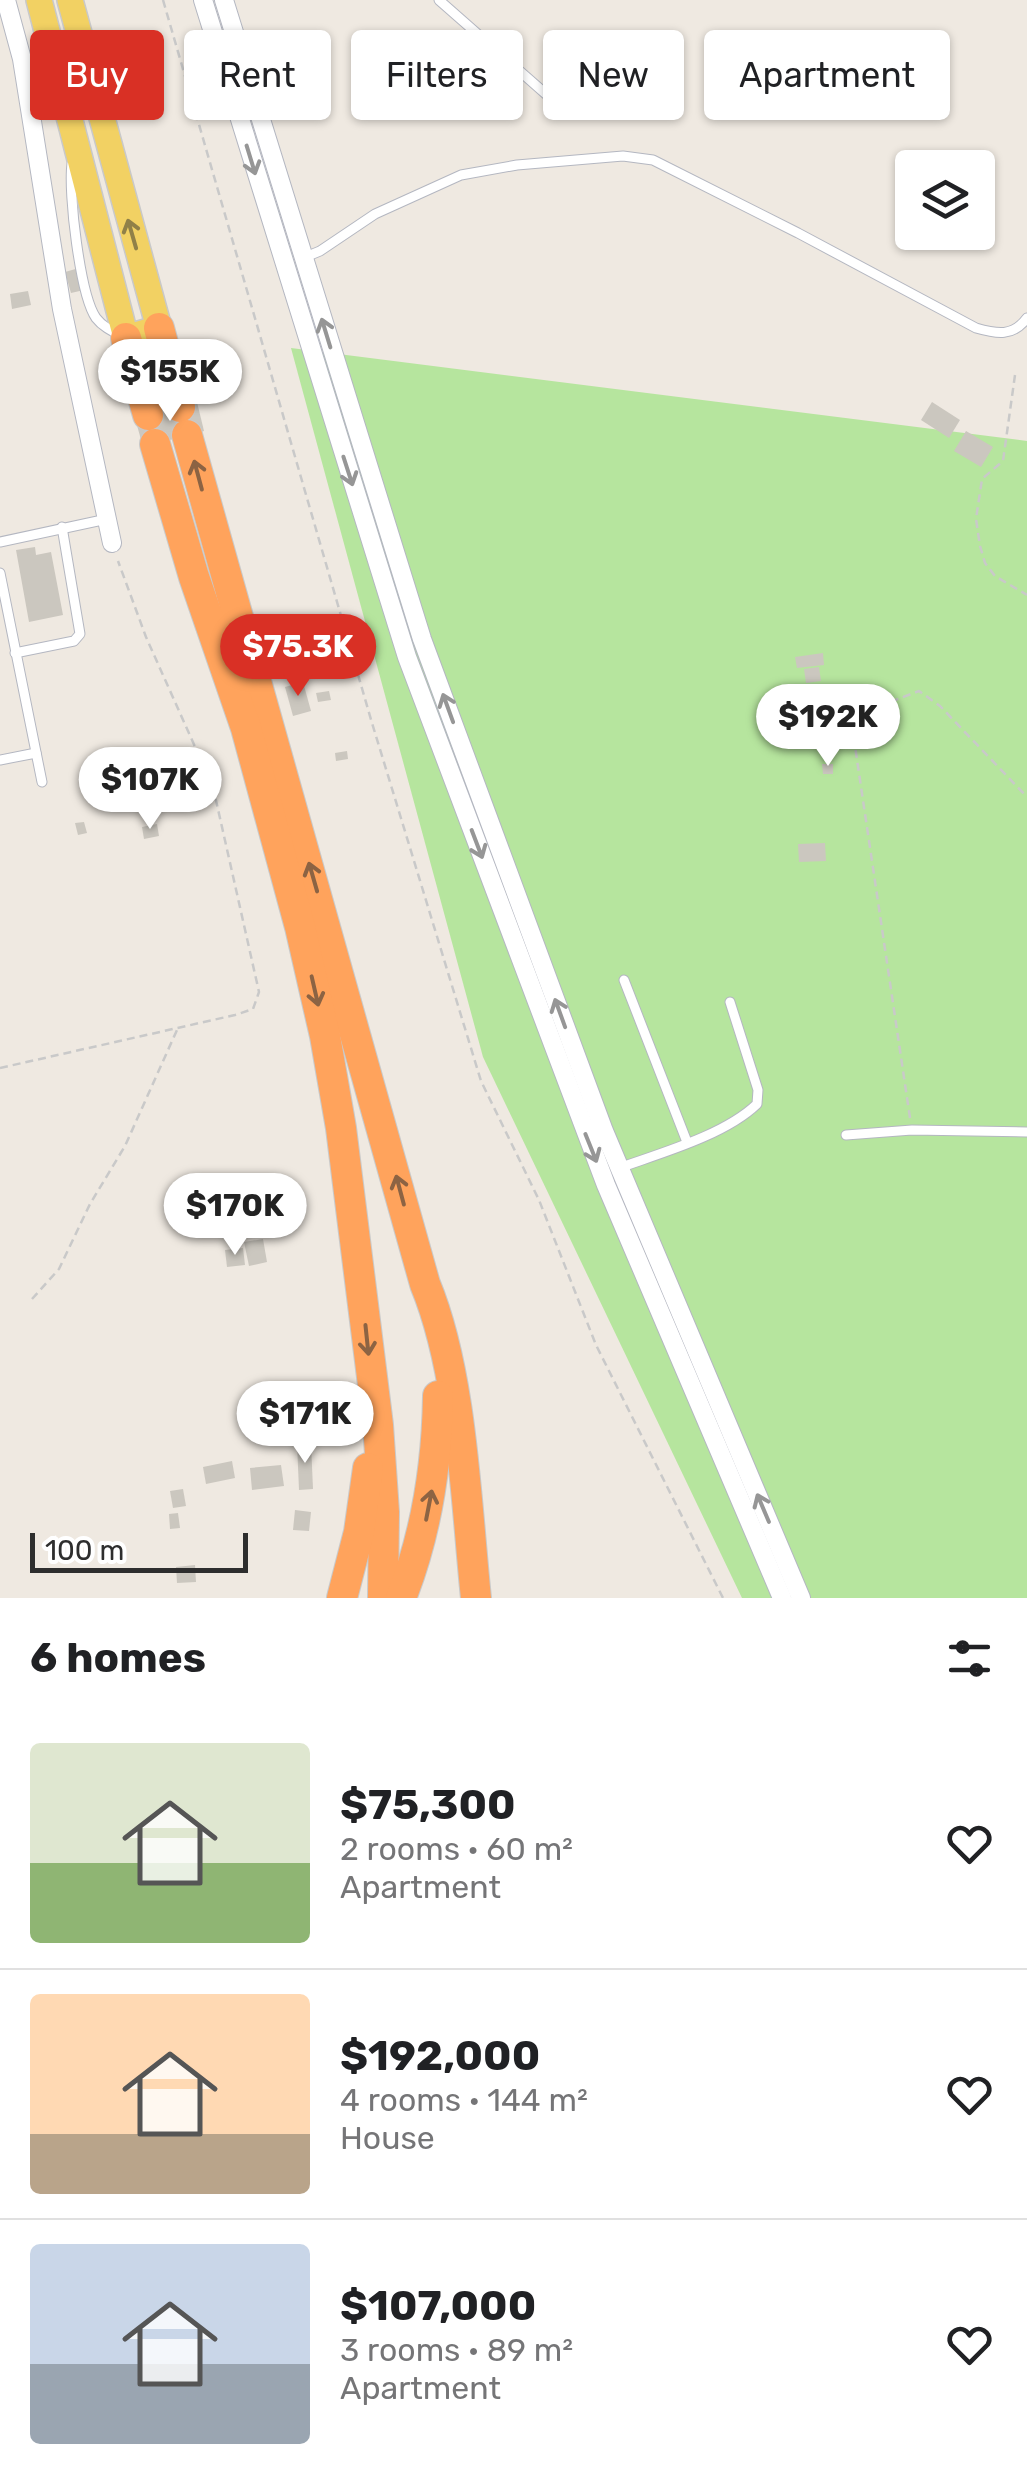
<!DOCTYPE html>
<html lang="en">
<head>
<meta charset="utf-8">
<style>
  body { margin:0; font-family:Rubik,sans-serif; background:#f6f6f6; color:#202124; height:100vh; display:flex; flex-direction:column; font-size:38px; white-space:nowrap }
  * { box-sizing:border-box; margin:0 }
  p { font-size:32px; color:#757577 }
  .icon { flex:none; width:55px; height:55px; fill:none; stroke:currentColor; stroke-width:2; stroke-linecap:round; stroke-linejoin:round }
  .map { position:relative; height:1598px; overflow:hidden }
  .drawer { display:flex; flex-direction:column; background:#fff; flex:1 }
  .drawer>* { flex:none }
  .top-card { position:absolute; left:30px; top:30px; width:968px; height:90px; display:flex; gap:20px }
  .controls { position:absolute; left:895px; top:150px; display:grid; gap:20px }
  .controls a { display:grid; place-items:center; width:100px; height:100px; border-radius:10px; background:#fff; box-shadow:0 2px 8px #0004; font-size:50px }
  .scale { position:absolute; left:30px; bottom:25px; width:218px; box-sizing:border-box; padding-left:10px; border:5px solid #2e2e2e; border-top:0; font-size:28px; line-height:35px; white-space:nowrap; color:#2e2e2e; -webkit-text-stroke:8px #fff; paint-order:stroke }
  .price { position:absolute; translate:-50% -85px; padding:0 22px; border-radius:35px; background:#fff; color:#222; font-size:32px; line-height:65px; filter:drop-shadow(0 2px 5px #0008) }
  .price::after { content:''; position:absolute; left:50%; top:60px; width:30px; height:22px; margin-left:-15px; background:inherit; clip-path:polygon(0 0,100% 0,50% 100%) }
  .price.active { background:#d93025; color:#fff }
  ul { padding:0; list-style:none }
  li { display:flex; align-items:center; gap:30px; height:250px; padding:0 30px }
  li+li { border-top:2px solid #e0e0e0 }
  li span { display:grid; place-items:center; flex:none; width:280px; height:200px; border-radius:10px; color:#555 }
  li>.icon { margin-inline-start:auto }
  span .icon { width:120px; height:120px; fill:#fffc; stroke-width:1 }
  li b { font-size:42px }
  h2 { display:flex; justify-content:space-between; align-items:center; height:120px; padding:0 30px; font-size:42px }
  .tag { padding:0 35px; border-radius:10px; background:#fff; box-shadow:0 2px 8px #0004; font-size:35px; line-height:90px }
  .tag.active { background:#d93025; color:#fff }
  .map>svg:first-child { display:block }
  .green { fill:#b6e59e }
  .building { fill:#cbc7bf }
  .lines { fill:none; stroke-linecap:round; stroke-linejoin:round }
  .lane-casing { stroke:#b4b7c1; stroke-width:11 }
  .street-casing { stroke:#b4b7c1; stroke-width:20 }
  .primary-casing { stroke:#c9c9c9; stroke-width:28 }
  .highway-casing { stroke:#c9c9c9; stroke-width:32 }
  .path { stroke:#c9c9c9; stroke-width:2.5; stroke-dasharray:8 5; stroke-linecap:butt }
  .lane { stroke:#fff; stroke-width:9 }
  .street { stroke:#fff; stroke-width:18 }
  .primary { stroke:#f2d163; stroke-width:25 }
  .highway { stroke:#ffa35c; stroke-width:30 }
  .oneway { stroke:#969696 }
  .oneway2 { stroke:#908048 }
  .oneway3 { stroke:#8c6343 }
</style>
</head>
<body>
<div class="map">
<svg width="1027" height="1598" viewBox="0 0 1027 1598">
  <rect width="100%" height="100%" fill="#efe9e1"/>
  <polygon class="green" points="291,348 1027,441 1027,1598 742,1598 483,1057"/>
  <g class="building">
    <polygon points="79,268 84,290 71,293 65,272"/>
    <polygon points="28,291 31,305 12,309 10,294"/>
    <polygon points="197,402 204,431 143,447 135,418"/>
    <polygon points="932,402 960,420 949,438 921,420"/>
    <polygon points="966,431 993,447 981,467 954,451"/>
    <polygon points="35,547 36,555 51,552 63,615 29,622 16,550"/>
    <polygon points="823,653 824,665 797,668 795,657"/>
    <polygon points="819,667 821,681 806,683 804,669"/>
    <polygon points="303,682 311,711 293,716 285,687"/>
    <polygon points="329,691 331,700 318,702 316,693"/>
    <polygon points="837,719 839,739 815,743 812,723"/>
    <polygon points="347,751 348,759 336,761 335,753"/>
    <polygon points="822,764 833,764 833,774 823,774"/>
    <polygon points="84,822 87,833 78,835 75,823"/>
    <polygon points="157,824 159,836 144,839 142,827"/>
    <polygon points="825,843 826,861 799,862 798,844"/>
    <polygon points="263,1239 267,1262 249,1266 244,1242"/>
    <polygon points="243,1248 245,1265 227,1267 225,1250"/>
    <polygon points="297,1443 311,1443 313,1489 299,1490"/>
    <polygon points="232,1461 235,1478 206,1484 203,1467"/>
    <polygon points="281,1465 284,1486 252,1490 250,1468"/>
    <polygon points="183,1489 186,1506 173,1508 170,1491"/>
    <polygon points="295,1510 311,1512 309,1531 293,1530"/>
    <polygon points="178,1513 180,1528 170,1529 169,1514"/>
    <polygon points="195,1565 196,1582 177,1583 176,1567"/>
  </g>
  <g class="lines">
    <g class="lane-casing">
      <g id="lane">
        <polyline points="439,0 564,110"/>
        <path d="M72,164c-4,28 8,131 24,154 7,9 16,13 26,18"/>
        <path d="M303,258l17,-7 55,-37 86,-39 56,-10 106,-9 30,4 145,73 178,95c21,6 37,9 51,-10"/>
        <polyline points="0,542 107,519"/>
        <polyline points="0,573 42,782"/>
        <polyline points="15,653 74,641 80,634 62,527"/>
        <polyline points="0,760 36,753"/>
        <polyline points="624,980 687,1142"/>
        <polyline points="846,1135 912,1130 1027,1132"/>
        <path d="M619,1168c42,-15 106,-33 138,-64l1,-14 -28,-88"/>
      </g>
    </g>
    <g class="street-casing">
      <g id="street">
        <polyline points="6,0 22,59 62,309 112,543"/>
        <polyline points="203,0 407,657 606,1185 782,1598"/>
        <polyline points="224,0 422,639 604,1131 801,1598"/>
      </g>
    </g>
    <g class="primary-casing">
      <polyline id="primary" points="39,0 126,338 159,328 70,0"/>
    </g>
    <g class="highway-casing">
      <g id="highway">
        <polyline points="159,328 180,407"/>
        <polyline points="126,338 148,415"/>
        <path d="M187,435l238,849c37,89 41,218 51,314"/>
        <polyline points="155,444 194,577 246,728 300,927 325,1036 341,1128 378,1425 384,1512 383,1598"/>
        <polyline points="342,1598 359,1532 368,1468"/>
        <path d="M401,1598c26,-66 36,-132 37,-202"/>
      </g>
    </g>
    <g class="path">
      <polyline points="163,0 372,723 481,1081 539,1200 596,1345 723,1598"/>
      <polyline points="1015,375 1003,461 982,479 976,519 980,546 985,563 995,576 1027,595"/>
      <polyline points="0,1068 235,1015 253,1009 259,992 213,787 146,637 118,561"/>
      <polyline points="910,1118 852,726 890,702 919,691 940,706 1027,797"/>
      <polyline points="32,1299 59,1269 90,1204 125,1146 177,1030"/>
    </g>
    <use href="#lane" class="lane"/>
    <use href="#street" class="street"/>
    <use href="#primary" class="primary"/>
    <use href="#highway" class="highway"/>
  </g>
  <defs><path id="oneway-shaft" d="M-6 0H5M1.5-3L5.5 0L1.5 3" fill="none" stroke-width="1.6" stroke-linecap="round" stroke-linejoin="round" transform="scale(2.5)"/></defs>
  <g class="oneway">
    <use href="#oneway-shaft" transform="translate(251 160) rotate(73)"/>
    <use href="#oneway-shaft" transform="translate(326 333) rotate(-107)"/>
    <use href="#oneway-shaft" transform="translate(348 471) rotate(72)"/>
    <use href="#oneway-shaft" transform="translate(448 708) rotate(-110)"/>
    <use href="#oneway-shaft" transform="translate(477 844) rotate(69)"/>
    <use href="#oneway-shaft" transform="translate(560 1013) rotate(-110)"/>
    <use href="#oneway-shaft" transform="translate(591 1148) rotate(68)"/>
    <use href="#oneway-shaft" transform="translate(763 1508) rotate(-113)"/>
  </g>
  <use class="oneway2" href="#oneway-shaft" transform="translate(132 234) rotate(-106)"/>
  <g class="oneway3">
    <use href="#oneway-shaft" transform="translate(198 475) rotate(-105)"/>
    <use href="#oneway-shaft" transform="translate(313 877) rotate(-106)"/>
    <use href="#oneway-shaft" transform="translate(315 991) rotate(77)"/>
    <use href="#oneway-shaft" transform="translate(400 1190) rotate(-105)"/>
    <use href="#oneway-shaft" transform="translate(367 1340) rotate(84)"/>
    <use href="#oneway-shaft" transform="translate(429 1505) rotate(-79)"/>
  </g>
</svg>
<div class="controls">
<a><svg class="icon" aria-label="layers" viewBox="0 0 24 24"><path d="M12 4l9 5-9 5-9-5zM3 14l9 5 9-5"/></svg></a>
</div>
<div class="scale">100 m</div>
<b class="price" style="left:170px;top:424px">$155K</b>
<b class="price active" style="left:298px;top:699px">$75.3K</b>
<b class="price" style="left:828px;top:769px">$192K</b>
<b class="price" style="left:150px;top:832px">$107K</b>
<b class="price" style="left:235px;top:1258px">$170K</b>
<b class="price" style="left:305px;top:1466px">$171K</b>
<div class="top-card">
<a class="tag active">Buy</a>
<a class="tag">Rent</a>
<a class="tag">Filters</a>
<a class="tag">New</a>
<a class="tag">Apartment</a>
</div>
</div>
<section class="drawer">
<h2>6 homes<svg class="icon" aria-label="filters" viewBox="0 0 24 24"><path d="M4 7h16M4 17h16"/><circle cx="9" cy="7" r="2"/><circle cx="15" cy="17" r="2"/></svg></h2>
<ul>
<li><span style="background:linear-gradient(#dfe7d0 60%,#8fb573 0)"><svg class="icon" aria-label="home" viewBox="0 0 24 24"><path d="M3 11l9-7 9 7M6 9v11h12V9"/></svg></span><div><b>$75,300</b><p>2 rooms · 60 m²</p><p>Apartment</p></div><svg class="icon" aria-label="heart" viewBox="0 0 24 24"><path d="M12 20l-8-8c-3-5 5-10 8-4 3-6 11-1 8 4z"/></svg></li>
<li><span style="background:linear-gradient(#ffd9b3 70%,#b9a48a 0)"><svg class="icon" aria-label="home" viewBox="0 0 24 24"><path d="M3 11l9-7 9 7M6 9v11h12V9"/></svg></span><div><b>$192,000</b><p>4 rooms · 144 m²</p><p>House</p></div><svg class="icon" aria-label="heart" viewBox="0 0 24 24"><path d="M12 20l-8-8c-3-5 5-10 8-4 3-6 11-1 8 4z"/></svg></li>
<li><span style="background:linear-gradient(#c9d6e8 60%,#9aa5b1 0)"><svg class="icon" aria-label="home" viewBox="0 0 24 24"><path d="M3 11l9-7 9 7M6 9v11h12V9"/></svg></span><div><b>$107,000</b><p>3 rooms · 89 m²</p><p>Apartment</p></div><svg class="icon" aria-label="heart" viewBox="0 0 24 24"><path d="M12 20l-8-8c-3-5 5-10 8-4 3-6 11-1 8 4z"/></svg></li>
</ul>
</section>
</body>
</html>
